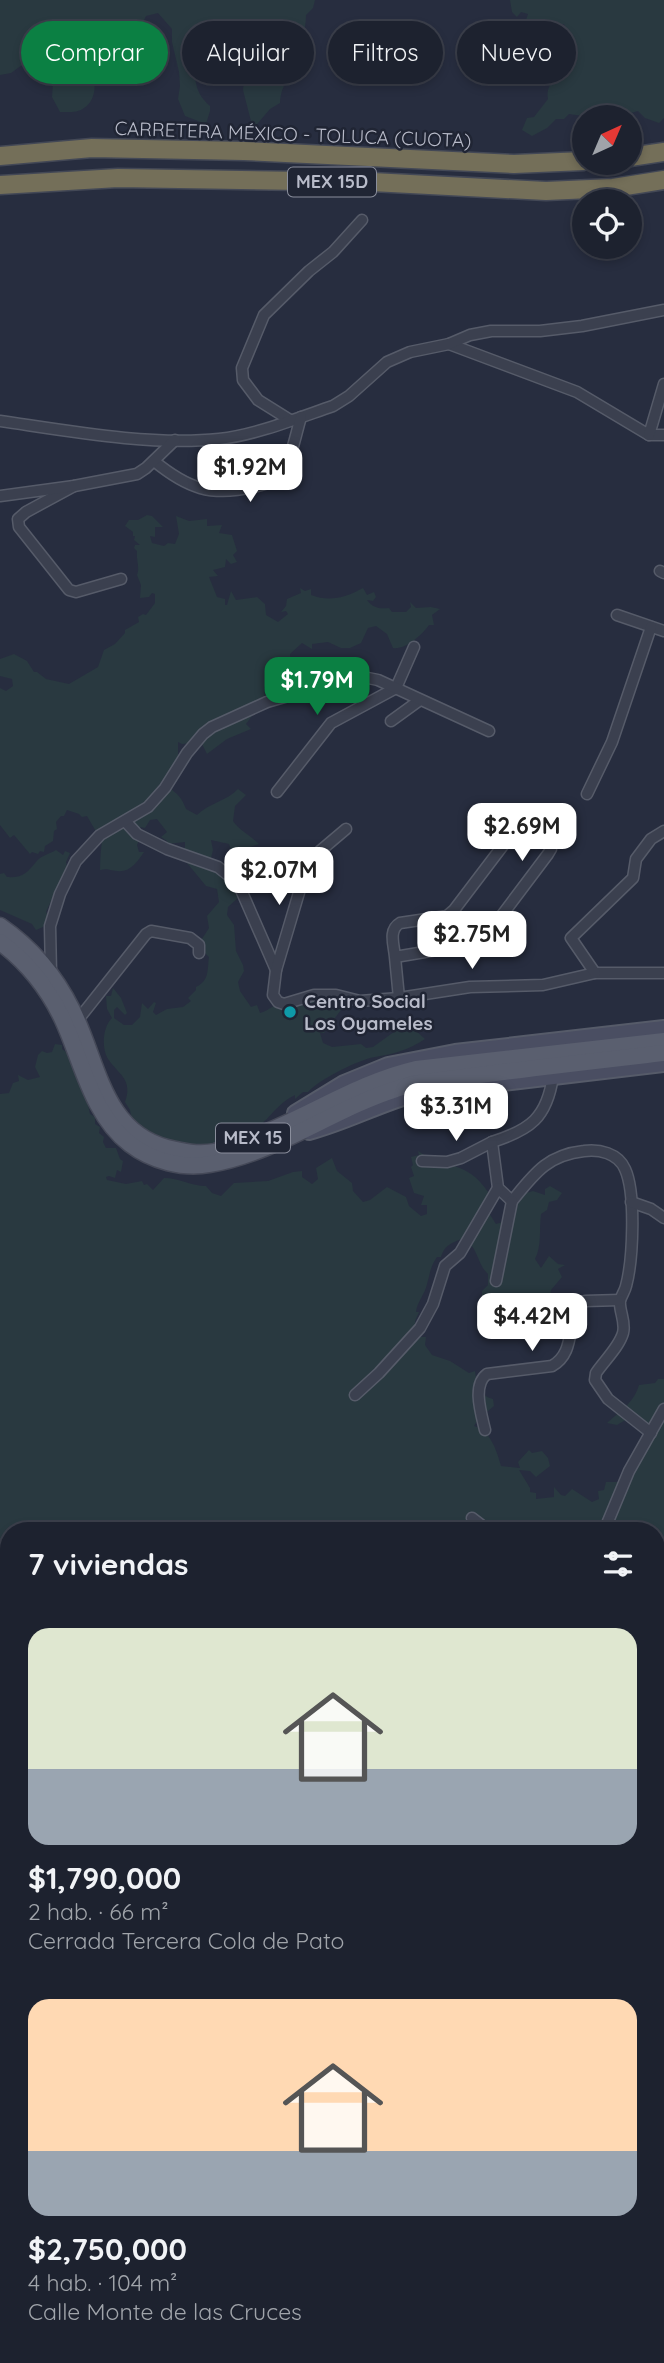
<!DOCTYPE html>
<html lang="es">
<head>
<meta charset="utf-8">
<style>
  body { margin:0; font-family:Quicksand,sans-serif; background:#2a2f3b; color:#f1f3f6; height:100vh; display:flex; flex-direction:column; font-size:26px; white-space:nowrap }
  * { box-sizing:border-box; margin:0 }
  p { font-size:23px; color:#a0a4aa }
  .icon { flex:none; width:38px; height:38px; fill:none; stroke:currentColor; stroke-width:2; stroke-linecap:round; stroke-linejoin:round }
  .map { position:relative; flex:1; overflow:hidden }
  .details { position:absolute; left:0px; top:1522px; width:665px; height:842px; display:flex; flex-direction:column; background:#1d222f; border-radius:28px 28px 0 0; box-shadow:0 4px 10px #0003,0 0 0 2px #3b3f4b }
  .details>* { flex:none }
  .banner { position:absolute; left:21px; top:21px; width:623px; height:63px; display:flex; gap:14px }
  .needle { width:46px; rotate:44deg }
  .controls { position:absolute; left:572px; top:105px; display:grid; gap:14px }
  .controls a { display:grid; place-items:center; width:70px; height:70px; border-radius:50%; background:#1d222f; box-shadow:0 4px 10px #0003,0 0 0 2px #3b3f4b; font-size:35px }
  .price { position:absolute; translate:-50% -60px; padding:0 16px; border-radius:14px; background:#fff; color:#222; font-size:23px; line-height:46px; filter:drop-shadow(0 2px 4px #0008) }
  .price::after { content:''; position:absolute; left:50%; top:42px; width:21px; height:16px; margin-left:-10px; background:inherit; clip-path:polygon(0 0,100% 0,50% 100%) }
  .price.on { background:#0b8043; color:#fff }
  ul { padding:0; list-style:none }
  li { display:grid; align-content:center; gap:14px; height:371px; padding:0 28px }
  li span { display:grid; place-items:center; height:217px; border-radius:21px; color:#555 }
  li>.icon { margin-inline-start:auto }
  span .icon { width:126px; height:126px; fill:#fffc; stroke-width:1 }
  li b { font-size:30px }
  h2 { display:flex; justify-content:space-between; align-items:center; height:84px; padding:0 28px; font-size:30px }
  .tag { padding:0 24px; border-radius:32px; background:#1d222f; box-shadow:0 4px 10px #0003,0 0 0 2px #3b3f4b; font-size:24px; line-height:63px }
  .tag.on { background:#0b8043; color:#fff }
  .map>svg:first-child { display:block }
  .green { fill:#293940; fill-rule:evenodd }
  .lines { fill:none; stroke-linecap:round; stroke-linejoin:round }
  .street-casing { stroke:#565b69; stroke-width:13 }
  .secondary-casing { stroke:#565b69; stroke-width:18 }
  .primary-casing { stroke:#454958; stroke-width:19 }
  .highway-casing { stroke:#434856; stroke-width:21 }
  .street { stroke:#3b404f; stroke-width:10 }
  .secondary { stroke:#4a4e62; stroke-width:14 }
  .primary { stroke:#5a5f6f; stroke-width:16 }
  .highway { stroke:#746f59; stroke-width:18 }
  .culture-dot { fill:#0f9aa8; stroke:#202534; stroke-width:2.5 }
  .labels { text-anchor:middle; stroke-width:5; stroke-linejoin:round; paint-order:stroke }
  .shield { fill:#202534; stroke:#8a8e9c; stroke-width:2 }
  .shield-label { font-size:18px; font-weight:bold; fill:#b8bbc9 }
  .street-label { font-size:19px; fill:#b8bbc9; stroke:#202534 }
  .poi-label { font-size:19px; font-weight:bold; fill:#b8bbc9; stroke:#202534; text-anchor:start }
</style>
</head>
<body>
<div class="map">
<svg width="664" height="2363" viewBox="0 0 664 2363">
  <rect width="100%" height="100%" fill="#272d3f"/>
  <g class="green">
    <path d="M0,0h315l-2,8 -7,7c0,18 -8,34 -6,53 -13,12 -19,18 -20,35l-10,6 -17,20 -10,-39 4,-32 -5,-14 -21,-20 -9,5v-7l-17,6 -2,12 2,5 -6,6c9,21 1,38 21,55v5l-4,13 -21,-8 -7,-17 2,-13 -1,-14 -7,-30v-13l-14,-16 -12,3 -8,17 5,16 -15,2 4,8c-11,0 -18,9 -28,1v7l-12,8c5,10 3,26 -8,33 -6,5 -17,4 -24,4l-8,-15 1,-15 -3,-8 -16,-9h-12l-11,8 -11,2z"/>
    <path d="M510,0h154v118l-5,5 -14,-5 -7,-7c-25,8 -43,7 -69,3l-5,5h-8l-9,9 -15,8 -10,-6 5,-12 7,-1 14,-18c-3,-17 12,-22 19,-35 6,-13 2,-28 -3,-40h-25l-13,-4 2,-6 -7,-2 -4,5 -5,-5z"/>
    <path d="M147,515l5,1 11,11h-8v10l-5,-1 2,7 12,3 4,-3 7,1 4,-10 -3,-18 13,5 18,-2v7l15,-1 -3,8 13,2 5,16 -4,4 4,7 -6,2 -5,-5 -1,8 -12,3 5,6 -9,1 8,20 8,2v6h2l4,-14 5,9 21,-3 8,7 1,11 12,7 10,-8 -2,-3 -5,1 5,-6 1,-7 14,-6 -1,-5 5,3 6,-2v6c18,7 34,3 52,-7l4,7 7,-3 2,5 -3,4 -6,-1c6,8 12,9 22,8l3,4h14l5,-5 -1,-5 6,6 15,-1 9,2 -8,6 2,10h-5c-8,11 -24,25 -36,23l-6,-14 -11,-8 -8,2 -7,15 -11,5h-9l-13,-6 -16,2v5l-10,-6 -12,11 1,14 -9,3 -18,16 1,11 -19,26 5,5 -24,10 -20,15 -6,-12 -19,2 -4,-2v19h-3c-13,40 1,20 11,48l11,6c12,-12 30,-14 41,-26l8,6 -11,11 -2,15c7,10 17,14 26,23l-27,9 -3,-9 -18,-4 2,10 -2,8 25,26 4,12 -12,11 -1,8 7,10 2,26 7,14 1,6 -6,11 2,9 11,16 6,-2 3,8c10,-3 16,-10 26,-13 18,-5 40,-2 58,-2l2,5 -22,30h-4l3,10 9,4 29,-3 5,4 7,-1 25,-18 3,3 14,-2 10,9c-16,11 -32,15 -50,18 -15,2 -57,23 -67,35h-5l-8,7v-4c-18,9 -23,21 -37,32 -4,3 -11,3 -15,6 -24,18 -44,10 -73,14l-38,-26 -2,-11 -5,-8c8,-23 -6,-27 -17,-43 -7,-11 -5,-33 4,-41l-5,-9 -1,-13h5l2,-8 8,10 6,15 -2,2 -8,-8 -3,3v8l10,7h8l8,-8 2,-14 6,6 6,-7 2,1 -3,9 3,3 11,-6 16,-2 8,-6 -3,-3 8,-8v-3c14,-7 11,-17 13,-30l-7,-7 -2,-8 9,-14 -2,-12 12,-14 -2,-13 -11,-3 -19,-23v-6l-7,-1 5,-9v-5l-18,2v-3l-6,-4 6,-5 -10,-13 -7,1 -5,8 -5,-1 2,6 -5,12 2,7h5c-6,9 -14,21 -27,19 -8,-1 -9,-3 -17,-1 0,-7 1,-27 3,-34l-5,-1 -11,-19 -5,1 -3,-3 -12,-4 -3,6h-3l-5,6 1,7 -3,2 -1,10 -8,5 -1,6 -4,-1 -2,3 -6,-2 -2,2 -16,-19 -4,3 -10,-13v-137l6,3 7,-5 -1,-7 -12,-3v-17l14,-5 13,7 7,11h3l9,7 23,5 29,-17 6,-17 11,-6 10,-11v-3l14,-8 -1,-5 5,-3 3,1 9,-12v-9l-3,-1 -3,4 -9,1 1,-13 -4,-10c3,-8 -1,-15 0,-24l-3,-3 1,-3h5l-6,-5 1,-4h-2v-4l-8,-6 4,-6h9z"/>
    <path d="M56,850l7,5 2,-4 5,2 -4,9 3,15 -15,17 -8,18 3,5 -6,10 -7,3 -4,-6 -32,-14v-36l4,-1 3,4c16,1 20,-4 29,-15 5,-7 14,-8 20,-12z"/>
    <path d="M55,1044l7,1v4c15,9 25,47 28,65l5,3v7l5,3 -1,6 5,4 -1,5 3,6h10l4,11 3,2 -2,11 -4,-2 -2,8 -6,-2 -3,1 1,3 19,4 16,-3 2,4 3,-1 6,6 11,-12c15,0 27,8 42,8l6,7 9,3 13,-13 34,-2 25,-9 9,-1v6l10,7 6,-5 -2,-11 16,-10 5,13 15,12 1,8 10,11 7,-2 17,-13 19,10 3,9 12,10 6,-2v-9h-6l3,-9 -10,-3 -5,-15 5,-2 -3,-9 2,-2 -2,-8 8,-2 -1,-4c27,19 48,8 70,41l-3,15 11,17 13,-4 10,-25 14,-4 12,4v-6l5,-3 12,7 -5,7 -8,2 -2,8 -6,4c-2,15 1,32 -6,45l6,9 8,-12 9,8 7,1 -7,4 4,8 -11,13 -1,8 -7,5 -4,-4 -4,4c-7,-6 -8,-3 -16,-4 -15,-2 -21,11 -30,22l-3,-3h-4v-27l6,-6v-11c-11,-10 -10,-28 -25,-36 -10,5 -18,6 -22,19h-4c-7,10 -7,17 -10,27 -2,10 -10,18 -11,28h3l-4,9 5,16h6l-1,8 7,10 18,6 19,12 6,-2c2,13 3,24 18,28l1,7 -6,5 -9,-2 1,7 -6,10c16,4 23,25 27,40l19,2 -2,-6 11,-12 3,3 10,-2 6,7 2,8 -14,11 -6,-6 -11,-1 11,18v4l6,1v6l18,-2v-10l7,8 4,1 7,-7 20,13 7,-3 -1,-8 6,-1 2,-8h18l28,-46 -25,-17 -10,6 -10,-2c12,-11 27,-20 32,-38l16,-2 3,-4h6v984h-664v-1269l9,-1 4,-10 6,-2 -1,-6 10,5 12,-3 -5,-10 3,-12 4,-4 5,2 5,-1zM9,1531h647v825h-647z"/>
  </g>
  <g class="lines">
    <g class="street-casing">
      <g id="street">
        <polyline points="449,344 577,392 649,435 664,435"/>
        <polyline points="290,420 258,400 243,380 242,368 264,315 309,271 333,252 362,220"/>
        <path d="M0,421c69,10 150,25 219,18 37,-4 79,-21 114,-33l16,-10 38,-34 23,-10 39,-8 21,-9 21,-4h49l42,-5 82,-16"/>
        <polyline points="649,435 664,384"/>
        <path d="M154,461c33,27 57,36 99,26 11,-2 22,-5 29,-14 9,-12 14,-40 19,-56"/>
        <polyline points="74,486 26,512 18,519 19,527 69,590 76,592 121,579"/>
        <polyline points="0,496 74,486 137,474 146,468 175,440"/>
        <polyline points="660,571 664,573"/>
        <polyline points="617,615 664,631"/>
        <polyline points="391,721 420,700"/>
        <polyline points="277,792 331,723 396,688 414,647"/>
        <polyline points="587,794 612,742 651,627"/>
        <polyline points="126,822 137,834 167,849 218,867 238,883 276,970"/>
        <polyline points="346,829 320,851 306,869 276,970 273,995 278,1002 284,1004 314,995 336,995 360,1001 399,998 470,987 543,985 595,973 664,973"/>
        <path d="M395,957c-1,-12 -7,-27 5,-34l47,-7 7,-6 66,-87 30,20 1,6 -3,5 -64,85 -6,4 -83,14 4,41"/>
        <polyline points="51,973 50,926 60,894 76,861 100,835 148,807 165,788 187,753 203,734 212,727 267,702 309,690 368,678 378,680 489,731"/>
        <polyline points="595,973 571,938 633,878 636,859 651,839 664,831"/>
        <polyline points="77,1021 146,934 151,931 190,938 199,945 199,953"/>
        <path d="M553,1076c-6,42 -23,54 -61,66l6,46 14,13c22,-27 35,-46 72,-50 15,-2 34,2 41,18 11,24 8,91 1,117 -1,5 -5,10 -6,15 -1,10 6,21 3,32 -4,14 -19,28 -27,40l-1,7 13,19 43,34"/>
        <polyline points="422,1161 447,1162 461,1158 492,1142"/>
        <polyline points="631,1202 651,1209 664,1218"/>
        <polyline points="496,1281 512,1201"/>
        <polyline points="355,1395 379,1373 420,1328 433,1304 445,1266 460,1253 498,1188"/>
        <path d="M485,1430c-4,-17 -13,-45 2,-56l65,-8c23,-13 15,-40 26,-61l7,-4 35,-1"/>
        <polyline points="472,1518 489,1531"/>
        <polyline points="604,1531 629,1471 664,1409"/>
        <polyline points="656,1645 664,1642"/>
      </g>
    </g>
    <g class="secondary-casing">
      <g id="secondary">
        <polyline points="295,1113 344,1083 388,1065 455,1052 664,1028"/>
        <path d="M309,1132c38,-10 72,-29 110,-39l245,-29"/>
      </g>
    </g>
    <g class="primary-casing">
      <g id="primary">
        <path d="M0,926c32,22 55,49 72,84 26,51 30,121 95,138 16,4 31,7 48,4 15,-4 30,-11 45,-17 53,-21 100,-53 156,-66l248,-28"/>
        <path d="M0,942c28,21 48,46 63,78 19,41 29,95 67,124 22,17 53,25 80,20 66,-11 123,-55 186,-75 26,-9 56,-10 84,-14 61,-8 123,-15 184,-22"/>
      </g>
    </g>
    <g class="highway-casing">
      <g id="highway">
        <polyline points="0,156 92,148 244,151 514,164 584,161"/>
        <polyline points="630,157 664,152"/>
        <polyline points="0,185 118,178 372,182 546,191 613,188 664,180"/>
      </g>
    </g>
    <use href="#street" class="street"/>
    <use href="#secondary" class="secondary"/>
    <use href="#primary" class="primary"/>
    <use href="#highway" class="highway"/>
  </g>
  <circle class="culture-dot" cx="290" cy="1012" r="7"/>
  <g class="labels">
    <g class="shield">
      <rect x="288" y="167.5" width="88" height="29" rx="5"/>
      <rect x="216" y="1123.5" width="74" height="29" rx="5"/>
    </g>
    <g class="shield-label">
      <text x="332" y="188">MEX 15D</text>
      <text x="253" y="1144">MEX 15</text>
    </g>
    <g class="street-label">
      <text transform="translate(293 134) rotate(2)" y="7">CARRETERA MÉXICO - TOLUCA (CUOTA)</text>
    </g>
    <g class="poi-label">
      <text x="304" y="1008">Centro Social<tspan x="304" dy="22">Los Oyameles</tspan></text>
    </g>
  </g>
</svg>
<div class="controls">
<a><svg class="needle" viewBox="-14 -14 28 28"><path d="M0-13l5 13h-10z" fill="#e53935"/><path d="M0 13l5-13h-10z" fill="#a0a4aa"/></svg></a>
<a><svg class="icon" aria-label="locate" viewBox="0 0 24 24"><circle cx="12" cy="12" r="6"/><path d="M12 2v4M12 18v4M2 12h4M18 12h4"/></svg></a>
</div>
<b class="price" style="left:250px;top:504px">$1.92M</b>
<b class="price on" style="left:317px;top:717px">$1.79M</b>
<b class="price" style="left:522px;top:863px">$2.69M</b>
<b class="price" style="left:279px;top:907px">$2.07M</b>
<b class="price" style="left:472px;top:971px">$2.75M</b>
<b class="price" style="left:456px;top:1143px">$3.31M</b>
<b class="price" style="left:532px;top:1353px">$4.42M</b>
<div class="banner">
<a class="tag on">Comprar</a>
<a class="tag">Alquilar</a>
<a class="tag">Filtros</a>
<a class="tag">Nuevo</a>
</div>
<section class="details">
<h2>7 viviendas<svg class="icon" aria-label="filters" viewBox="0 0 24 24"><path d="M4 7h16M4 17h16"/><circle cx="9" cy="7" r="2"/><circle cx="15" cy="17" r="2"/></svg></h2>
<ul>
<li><span style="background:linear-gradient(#dfe7d0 65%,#9aa5b1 0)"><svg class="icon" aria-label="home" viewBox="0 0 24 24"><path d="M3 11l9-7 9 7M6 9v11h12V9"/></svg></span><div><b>$1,790,000</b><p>2 hab. · 66 m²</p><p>Cerrada Tercera Cola de Pato</p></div></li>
<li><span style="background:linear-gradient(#ffd9b3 70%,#9aa5b1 0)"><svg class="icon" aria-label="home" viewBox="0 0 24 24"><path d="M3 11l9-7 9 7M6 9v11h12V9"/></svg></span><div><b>$2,750,000</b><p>4 hab. · 104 m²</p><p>Calle Monte de las Cruces</p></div></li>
</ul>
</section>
</div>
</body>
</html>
